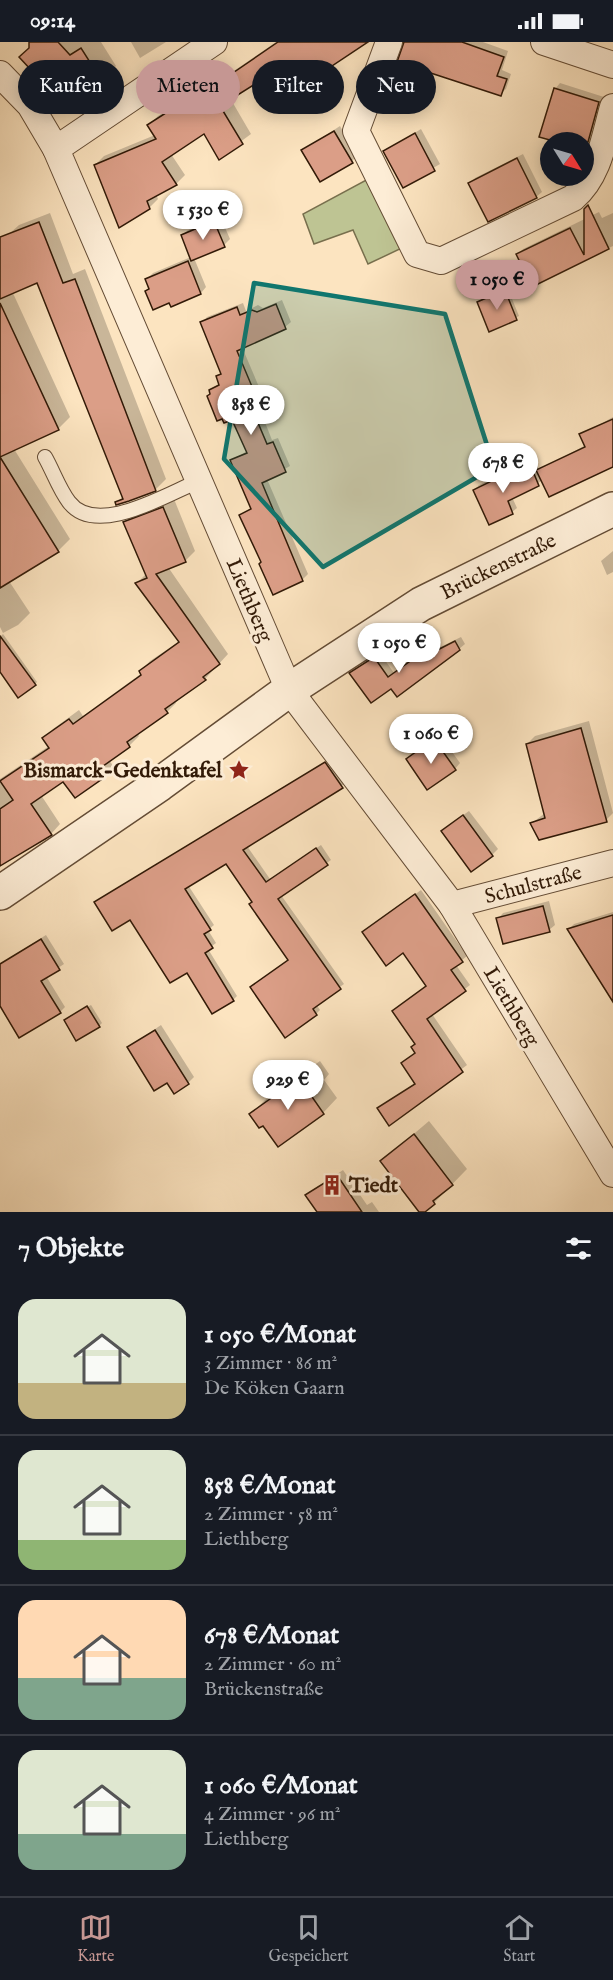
<!DOCTYPE html>
<html lang="de">
<head>
<meta charset="utf-8">
<style>
  body { margin:0; font-family:"IM FELL English",serif; background:#20242c; color:#f1f3f6; height:100vh; display:flex; flex-direction:column; font-size:22px; white-space:nowrap }
  * { box-sizing:border-box; margin:0 }
  p { font-size:20px; color:#9ea1a6 }
  .icon { flex:none; width:33px; height:33px; fill:none; stroke:currentColor; stroke-width:2; stroke-linecap:round; stroke-linejoin:round }
  .map { position:relative; height:1170px; overflow:hidden }
  .side { display:flex; flex-direction:column; background:#171b24; flex:1 }
  .side>* { flex:none }
  .top-card { position:absolute; left:18px; top:18px; width:578px; height:54px; display:flex; gap:12px }
  .needle { width:39px; rotate:127deg }
  .buttons { position:absolute; left:540px; top:90px; display:grid; gap:12px }
  .buttons a { display:grid; place-items:center; width:54px; height:54px; border-radius:50%; background:#171b24; box-shadow:0 3px 15px #0003; font-size:30px }
  .price { position:absolute; translate:-50% -51px; padding:0 14px; border-radius:21px; background:#fff; color:#222; font-size:20px; line-height:39px; filter:drop-shadow(0 2px 3px #0008) }
  .price::after { content:''; position:absolute; left:50%; top:36px; width:18px; height:14px; margin-left:-9px; background:inherit; clip-path:polygon(0 0,100% 0,50% 100%) }
  .price.current { background:#c59692; color:#111 }
  ul { padding:0; list-style:none }
  li { display:flex; align-items:center; gap:18px; height:150px; padding:0 18px }
  li+li { border-top:2px solid #363941 }
  li span { display:grid; place-items:center; flex:none; width:168px; height:120px; border-radius:18px; color:#555 }
  li>.icon { margin-inline-start:auto }
  span .icon { width:72px; height:72px; fill:#fffc; stroke-width:1 }
  li b { font-size:26px }
  h2 { display:flex; justify-content:space-between; align-items:center; height:72px; padding:0 18px; font-size:26px }
  .pill { padding:0 21px; border-radius:27px; background:#171b24; box-shadow:0 3px 15px #0003; font-size:21px; line-height:54px }
  .pill.current { background:#c59692; color:#111 }
  .status { display:flex; justify-content:space-between; align-items:center; height:42px; padding:0 30px; background:#171b24; direction:ltr }
  .status svg { height:16px; fill:currentColor }
  .menu { display:flex; justify-content:space-around; align-items:center; height:84px; border-top:2px solid #363941; background:#171b24; font-size:16px; color:#9ea1a6 }
  .menu a { display:grid; justify-items:center; gap:3px }
  .menu .current { color:#c59692 }
  .map>svg:first-child { display:block }
  .green { fill:#bec493; stroke:#786f4d; stroke-width:1.5 }
  .shadow { fill:#0003 }
  .building { fill:#db9e87; stroke:#321a07; stroke-width:1.5 }
  .lines { fill:none; stroke-linecap:round; stroke-linejoin:round }
  .service-casing { stroke:#644c35; stroke-width:16 }
  .minor-casing { stroke:#644c35; stroke-width:28 }
  .tertiary-casing { stroke:#644c35; stroke-width:36 }
  .service { stroke:#fdedd6; stroke-width:14 }
  .minor { stroke:#fdedd6; stroke-width:26 }
  .tertiary { stroke:#fdedd6; stroke-width:33 }
  .marked { fill:#0f766e; fill-opacity:0.2; stroke:#0f766e; stroke-width:4.5; stroke-linejoin:round }
  .labels { text-anchor:middle; stroke-width:6; stroke-linejoin:round; paint-order:stroke }
  .street-label { font-size:21px; fill:#321a07; stroke:#fdedd6 }
  .poi-label { font-size:21px; font-weight:bold; fill:#321a07; stroke:#fdedd6; text-anchor:end }
</style>
</head>
<body>
<div class="status"><b>09:14</b><svg viewBox="0 0 49 12"><path d="M0 12V9h3v3zM5 12V6h3v6zM10 12V3h3v9zM15 12V0h3v12zM26 1h20v11H26zM47 4h2v5h-2z"/></svg></div>
<div class="map">
<svg width="613" height="1170" viewBox="0 0 613 1170">
  <rect width="100%" height="100%" fill="#fce4c0"/>
  <filter id="stains"><feTurbulence type="fractalNoise" baseFrequency=".00333" numOctaves="4"/><feColorMatrix values="0 0 0 0 .2 0 0 0 0 .09 0 0 0 0 .02 0 0 0 .5 -.17"/></filter>
  <radialGradient id="worn" r=".72"><stop offset=".6" stop-color="#630" stop-opacity="0"/><stop offset="1" stop-color="#630" stop-opacity=".3"/></radialGradient>
  <polygon class="green" points="370,136 404,205 368,222 353,188 314,202 303,172"/>
  <g class="shadow">
    <polygon points="31,0 101,0 116,24 102,38 71,58 30,6"/>
    <polygon points="131,0 166,0 140,16"/>
    <polygon points="276,0 362,0 320,30 322,33 313,42 255,40 230,56 251,92 220,115 204,90 171,112 185,133 176,142 156,152 158,157 149,166 95,123 104,114 155,93 149,83 158,74 210,41 212,44"/>
    <polygon points="405,0 483,0 508,9 502,28 511,32 506,47 500,52"/>
    <polygon points="560,41 604,55 590,102 585,108 584,100 562,100 540,94 555,47"/>
    <polygon points="340,84 357,114 352,119 303,108"/>
    <polygon points="421,87 440,122 403,144 385,109"/>
    <polygon points="523,112 542,150 536,155 470,142 475,136"/>
    <polygon points="599,170 602,176 613,171 613,204 532,243 518,212 523,207"/>
    <polygon points="50,171 73,232 85,227 166,437 156,447 117,461 123,454 37,239 8,193 19,183"/>
    <polygon points="220,174 230,197 224,203 194,216 206,245 201,251 172,263 150,246 147,237 153,231 191,215 182,194 188,188"/>
    <polygon points="6,236 70,375 58,387 14,407 70,497 58,509 9,539 30,571 18,583 3,591 0,585 0,240"/>
    <polygon points="508,247 519,274 490,288 478,261"/>
    <polygon points="282,258 291,280 285,285 242,305 265,359 259,365 272,398 278,396 290,424 267,437 308,532 303,537 273,551 263,520 241,473 252,465 232,418 247,409 233,376 210,348 220,341 217,335 222,330 202,281 207,275 243,261 246,269 258,263 263,266"/>
    <polygon points="613,375 613,424 543,438 512,455 517,466 512,470 490,481 474,448 479,443 515,426 518,432 537,423 539,428 586,403 581,393"/>
    <polygon points="174,457 195,509 186,518 168,525 228,612 205,637 175,658 176,661 167,670 137,691 139,694 129,704 109,718 114,725 104,734 64,738 41,753 60,782 51,792 0,825 0,737 49,704 44,697 53,687 79,668 83,674 142,631 141,629 150,619 180,599 137,541 147,531 125,480 134,470"/>
    <polygon points="613,509 613,530 607,533 601,519"/>
    <polygon points="3,592 37,640 35,642 0,628 0,595"/>
    <polygon points="461,595 465,602 459,607 391,644 351,631 380,611 394,631 422,610 424,613"/>
    <polygon points="589,679 613,771 606,778 532,781 545,771 527,702 535,694"/>
    <polygon points="440,693 460,721 455,727 408,717"/>
    <polygon points="329,718 346,741 247,804 270,837 321,803 331,818 281,853 344,942 316,962 320,968 316,972 286,994 290,918 226,820 188,843 214,883 208,888 216,901 208,907 237,954 233,958 188,929 130,876 100,857"/>
    <polygon points="469,769 498,807 492,813 449,783"/>
    <polygon points="421,848 467,914 456,923 470,943 432,972 467,1023 389,1082 379,1066 416,1041 403,1021 416,1010 416,1002 394,969 427,944 403,909 364,890"/>
    <polygon points="549,859 555,883 549,888 498,877 503,871"/>
    <polygon points="613,870 613,934 569,887 574,882"/>
    <polygon points="46,893 64,922 46,934 65,965 60,970 0,961 0,922"/>
    <polygon points="91,963 102,981 99,984 66,978"/>
    <polygon points="161,983 194,1035 188,1041 167,1039 129,1005"/>
    <polygon points="320,1019 329,1032 324,1038 337,1056 323,1071 264,1082 251,1072 265,1058"/>
    <polygon points="429,1079 467,1127 434,1161 421,1170 382,1119"/>
    <polygon points="343,1128 367,1163 372,1160 379,1170 318,1170 307,1153"/>
  </g>
  <g class="building">
    <polygon points="29,0 58,0 70,13 81,6 102,39 71,60 59,58 19,15 29,6"/>
    <polygon points="278,0 368,0 311,38 314,43 273,70 255,42 220,64 243,102 219,118 204,92 162,120 177,143 147,159 150,167 119,186 94,123 156,97 147,83 200,49 202,52"/>
    <polygon points="404,0 462,0 504,15 497,34 507,37 501,54 397,20"/>
    <polygon points="554,46 599,60 588,100 557,100 539,95"/>
    <polygon points="334,89 353,121 320,140 301,108"/>
    <polygon points="415,91 435,129 403,146 383,109"/>
    <polygon points="517,116 537,156 488,180 468,141"/>
    <polygon points="588,163 609,207 532,245 516,212 570,186 584,213 584,167"/>
    <polygon points="214,179 225,205 191,219 181,193"/>
    <polygon points="39,180 63,241 75,237 156,449 129,459 116,463 115,460 123,457 37,241 0,257 0,195"/>
    <polygon points="188,219 201,252 171,265 169,261 153,268 145,249 149,247 145,237"/>
    <polygon points="505,248 517,278 489,290 477,260"/>
    <polygon points="0,261 59,388 0,415"/>
    <polygon points="276,262 286,287 237,309 261,366 253,369 267,402 273,400 286,430 262,441 303,539 273,553 259,522 261,520 239,473 251,467 230,418 247,411 232,378 224,381 222,377 217,379 207,354 210,352 209,348 219,343 216,334 221,332 200,280 237,265 240,273 252,268 257,270"/>
    <polygon points="613,377 613,425 549,455 536,428 585,405 579,392"/>
    <polygon points="0,415 59,510 0,546"/>
    <polygon points="532,427 539,444 508,459 513,472 489,483 473,448 510,430 513,436"/>
    <polygon points="163,465 186,520 156,532 220,622 203,635 206,638 165,667 168,671 127,700 130,705 99,727 105,735 75,756 63,740 31,762 52,793 0,824 0,767 13,758 0,739 49,706 42,696 69,677 73,682 141,633 139,629 179,600 135,541 147,536 123,480"/>
    <polygon points="0,594 36,643 18,656 0,630"/>
    <polygon points="455,599 460,608 397,655 391,647 371,661 349,631 374,615 388,635 416,615 418,618"/>
    <polygon points="581,686 607,780 539,798 530,781 545,776 526,702"/>
    <polygon points="434,697 456,728 427,748 406,717"/>
    <polygon points="325,720 343,746 243,808 266,840 316,806 328,823 278,857 341,947 313,967 317,973 285,996 250,945 288,918 249,862 252,860 226,822 185,847 211,888 204,892 213,906 205,911 234,959 212,972 187,931 170,941 130,878 112,889 94,860"/>
    <polygon points="463,773 493,814 471,830 441,789"/>
    <polygon points="415,852 463,920 451,928 466,949 427,977 463,1030 389,1084 377,1066 415,1042 401,1021 415,1011 411,1005 415,1002 392,969 426,944 403,911 386,924 362,890"/>
    <polygon points="543,864 550,890 503,902 496,876"/>
    <polygon points="613,873 613,960 567,887"/>
    <polygon points="41,897 60,928 41,939 61,971 19,996 0,964 0,922"/>
    <polygon points="87,964 100,985 76,999 64,978"/>
    <polygon points="155,988 189,1042 174,1052 167,1041 154,1049 127,1005"/>
    <polygon points="305,1032 316,1048 310,1052 324,1072 278,1105 263,1084 259,1086 249,1072"/>
    <polygon points="414,1092 453,1143 433,1159 435,1162 425,1170 419,1170 380,1119"/>
    <polygon points="337,1133 362,1170 317,1170 305,1153"/>
  </g>
  <g class="lines">
    <g class="service-casing">
      <path id="service" d="M45,415c8,14 14,32 24,45 27,36 98,-8 130,-21"/>
    </g>
    <g class="minor-casing">
      <g id="minor">
        <polyline points="214,0 56,107 289,648 452,863 613,1132"/>
        <path d="M389,0l-33,89 61,123 24,7 132,-63c26,-22 31,-59 40,-91"/>
        <polyline points="544,0 613,23"/>
        <polyline points="0,32 30,63 56,107"/>
        <polyline points="452,863 613,821"/>
      </g>
    </g>
    <g class="tertiary-casing">
      <polyline id="tertiary" points="0,851 160,742 289,648 421,562 613,467"/>
    </g>
    <use href="#service" class="service"/>
    <use href="#minor" class="minor"/>
    <use href="#tertiary" class="tertiary"/>
  </g>
  <path class="marked" d="M254,241l191,31 49,153 -171,100 -99,-108z"/>
  <defs>
    <g id="sight-bare" transform="scale(1.62)"><path d="M0-6L1.8-2.2L6-1.7L2.9 1.2L3.7 5.4L0 3.3L-3.7 5.4L-2.9 1.2L-6-1.7L-1.8-2.2Z" fill="#8f2418" stroke="#fdedd6" stroke-width="2.5" paint-order="stroke"/></g>
    <g id="building-bare" transform="scale(1.62)"><path d="M-4-6H4V6H1V3H-1V6H-4ZM-2.5-4.3h1.7v1.8h-1.7ZM.8-4.3h1.7v1.8H.8ZM-2.5-1h1.7V.8h-1.7ZM.8-1h1.7V.8H.8Z" fill="#8f2418" stroke="#fdedd6" stroke-width="2.5" paint-order="stroke"/></g>
  </defs>
  <g fill-rule="evenodd">
    <use href="#sight-bare" x="239" y="728"/>
    <use href="#building-bare" x="332" y="1143"/>
  </g>
  <g class="labels">
    <g class="street-label">
      <text transform="translate(498 524) rotate(-26)" y="7">Brückenstraße</text>
      <text transform="translate(250 558) rotate(67)" y="7">Liethberg</text>
      <text transform="translate(533 842) rotate(-15)" y="7">Schulstraße</text>
      <text transform="translate(512 964) rotate(59)" y="7">Liethberg</text>
    </g>
    <g class="poi-label">
      <text x="222" y="735">Bismarck-Gedenktafel</text>
      <text x="349" y="1150" text-anchor="start">Tiedt</text>
    </g>
  </g>
  <rect width="100%" height="100%" filter="url(#stains)"/>
  <rect width="100%" height="100%" fill="url(#worn)"/>
</svg>
<div class="buttons">
<a><svg class="needle" viewBox="-14 -14 28 28"><path d="M0-13l5 13h-10z" fill="#e53935"/><path d="M0 13l5-13h-10z" fill="#9ea1a6"/></svg></a>
</div>
<b class="price" style="left:203px;top:199px">1 530 €</b>
<b class="price current" style="left:497px;top:269px">1 050 €</b>
<b class="price" style="left:251px;top:394px">858 €</b>
<b class="price" style="left:503px;top:452px">678 €</b>
<b class="price" style="left:399px;top:632px">1 050 €</b>
<b class="price" style="left:431px;top:723px">1 060 €</b>
<b class="price" style="left:288px;top:1069px">929 €</b>
<div class="top-card">
<a class="pill">Kaufen</a>
<a class="pill current">Mieten</a>
<a class="pill">Filter</a>
<a class="pill">Neu</a>
</div>
</div>
<section class="side">
<h2>7 Objekte<svg class="icon" aria-label="filters" viewBox="0 0 24 24"><path d="M4 7h16M4 17h16"/><circle cx="9" cy="7" r="2"/><circle cx="15" cy="17" r="2"/></svg></h2>
<ul>
<li><span style="background:linear-gradient(#dfe7d0 70%,#c2b280 0)"><svg class="icon" aria-label="home" viewBox="0 0 24 24"><path d="M3 11l9-7 9 7M6 9v11h12V9"/></svg></span><div><b>1 050 €/Monat</b><p>3 Zimmer · 86 m²</p><p>De Köken Gaarn</p></div></li>
<li><span style="background:linear-gradient(#dfe7d0 75%,#8fb573 0)"><svg class="icon" aria-label="home" viewBox="0 0 24 24"><path d="M3 11l9-7 9 7M6 9v11h12V9"/></svg></span><div><b>858 €/Monat</b><p>2 Zimmer · 58 m²</p><p>Liethberg</p></div></li>
<li><span style="background:linear-gradient(#ffd9b3 65%,#7fa58c 0)"><svg class="icon" aria-label="home" viewBox="0 0 24 24"><path d="M3 11l9-7 9 7M6 9v11h12V9"/></svg></span><div><b>678 €/Monat</b><p>2 Zimmer · 60 m²</p><p>Brückenstraße</p></div></li>
<li><span style="background:linear-gradient(#dfe7d0 70%,#7fa58c 0)"><svg class="icon" aria-label="home" viewBox="0 0 24 24"><path d="M3 11l9-7 9 7M6 9v11h12V9"/></svg></span><div><b>1 060 €/Monat</b><p>4 Zimmer · 96 m²</p><p>Liethberg</p></div></li>
</ul>
</section>
<nav class="menu">
<a class="current"><svg class="icon" aria-label="map" viewBox="0 0 24 24"><path d="M3 6l6-2 6 2 6-2v14l-6 2-6-2-6 2zM9 4v14M15 6v14"/></svg>Karte</a>
<a><svg class="icon" aria-label="saved" viewBox="0 0 24 24"><path d="M7 4h10v16l-5-4-5 4z"/></svg>Gespeichert</a>
<a><svg class="icon" aria-label="home" viewBox="0 0 24 24"><path d="M3 11l9-7 9 7M6 9v11h12V9"/></svg>Start</a>
</nav>
</body>
</html>
